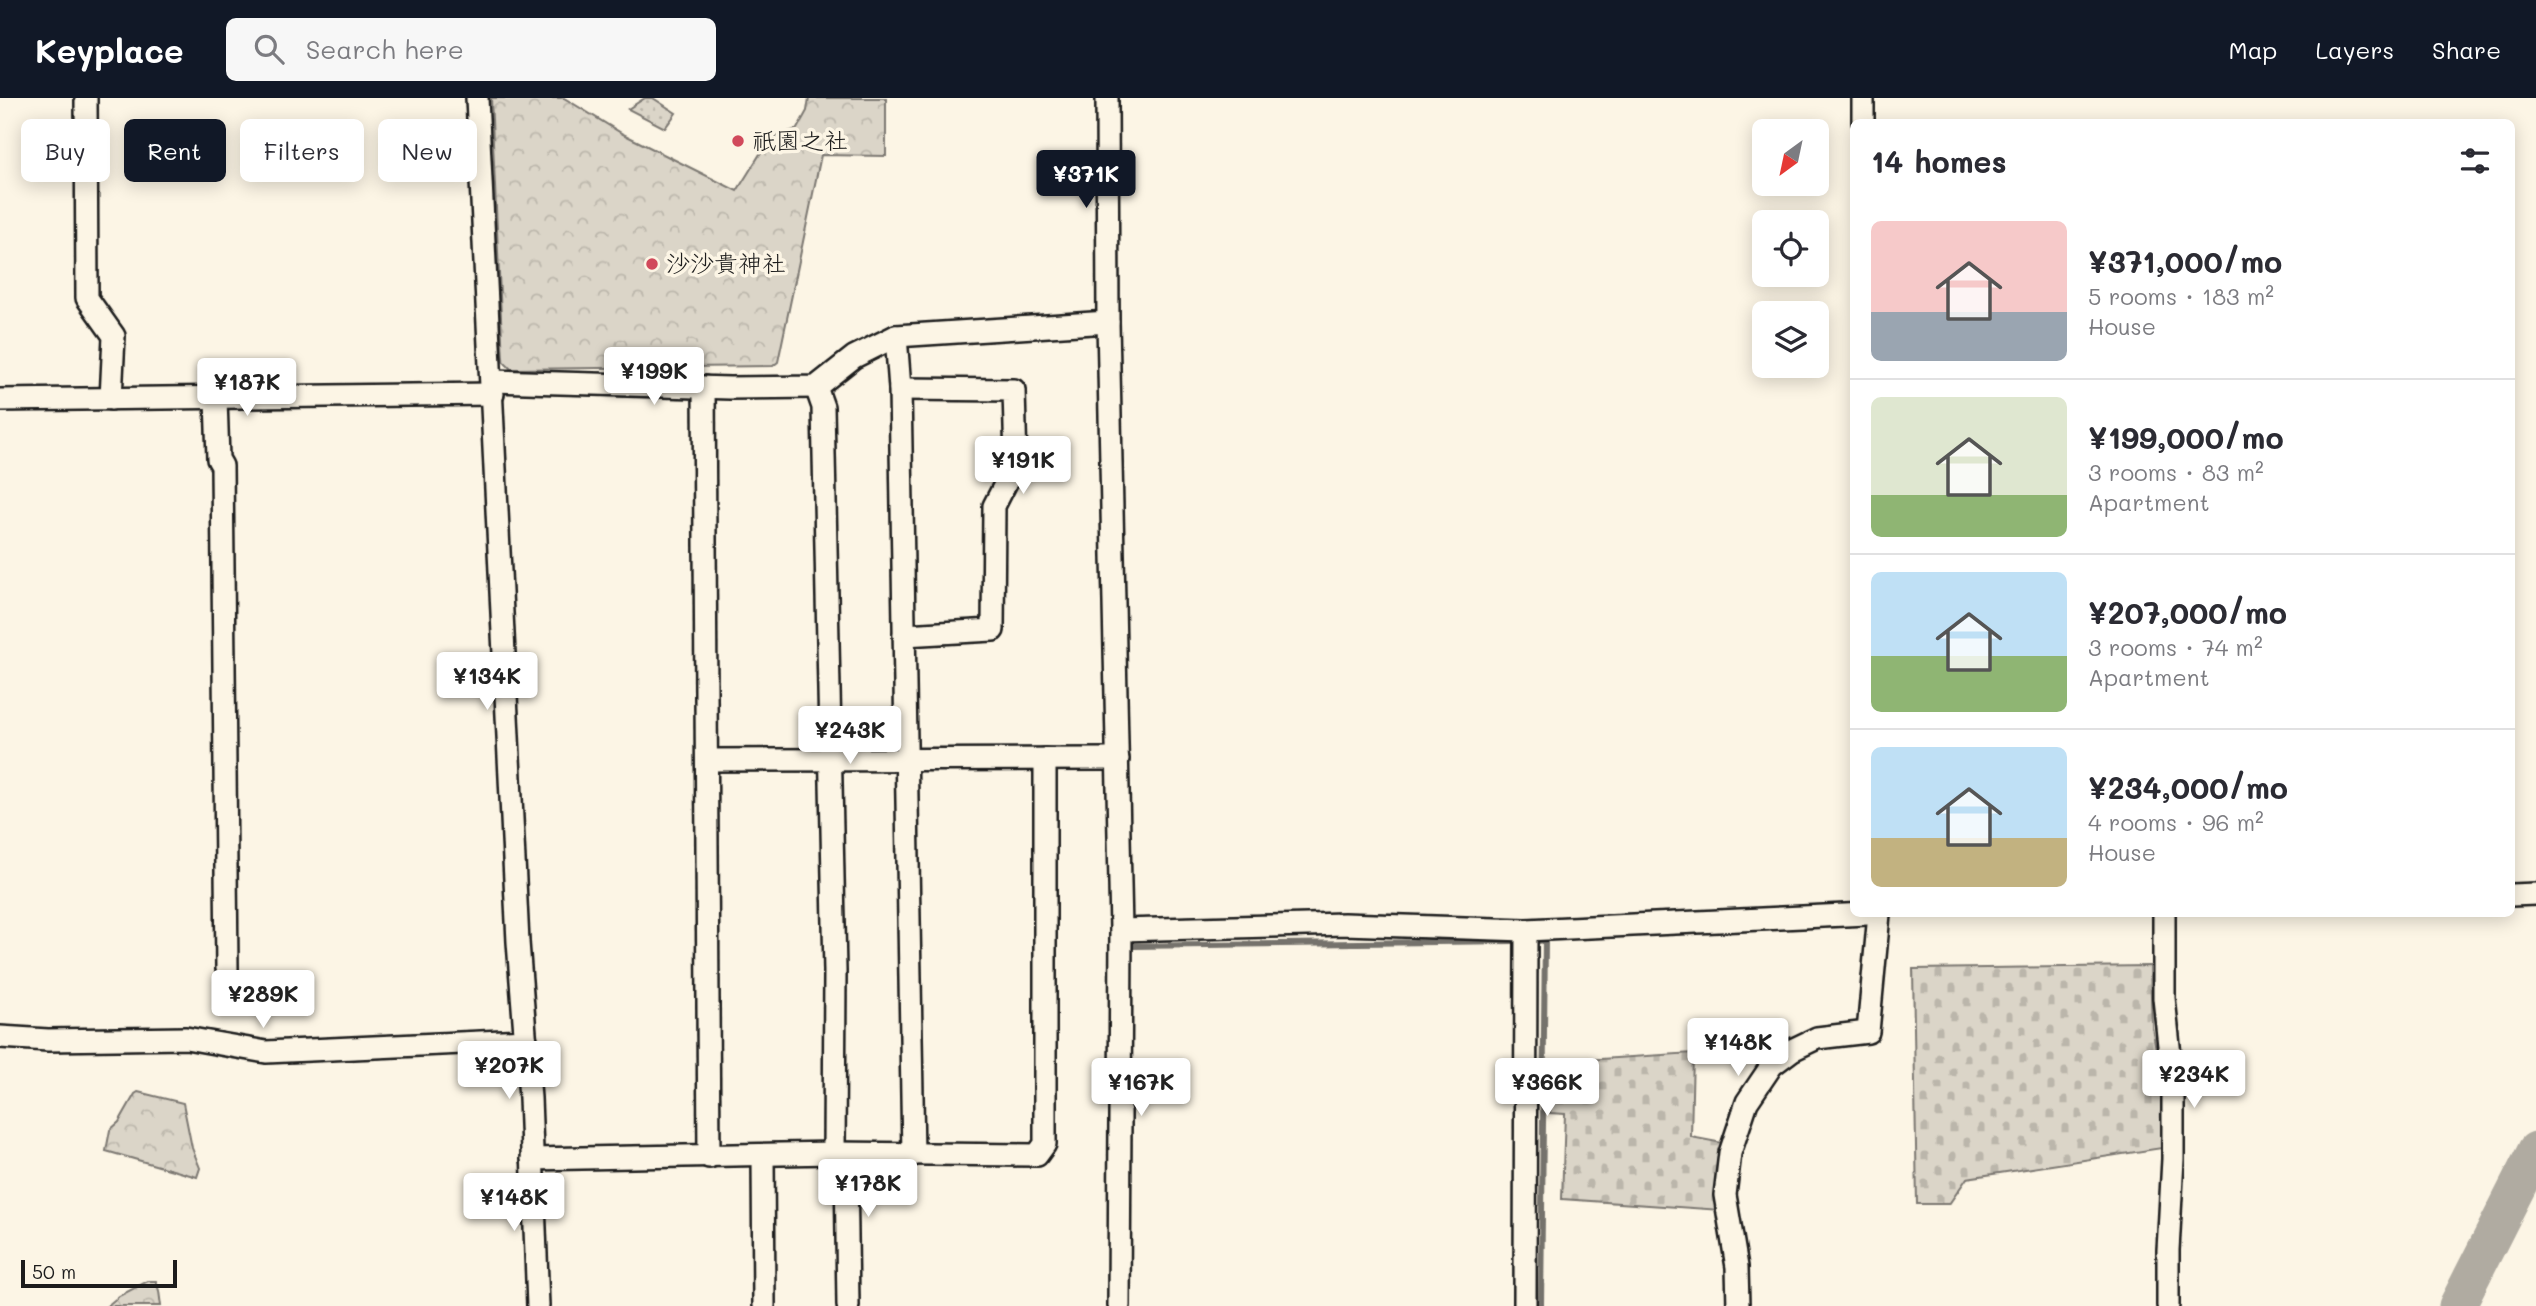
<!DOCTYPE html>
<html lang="en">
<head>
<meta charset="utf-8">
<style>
  body { margin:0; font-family:Mali,"Klee One",sans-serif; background:#f7f7f7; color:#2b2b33; height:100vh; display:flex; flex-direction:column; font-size:26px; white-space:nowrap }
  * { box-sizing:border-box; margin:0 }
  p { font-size:23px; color:#7c7c81 }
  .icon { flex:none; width:38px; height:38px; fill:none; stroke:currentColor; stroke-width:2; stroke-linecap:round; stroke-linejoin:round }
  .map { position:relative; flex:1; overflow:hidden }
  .side { position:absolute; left:1850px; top:21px; width:665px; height:798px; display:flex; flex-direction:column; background:#fff; border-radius:10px; box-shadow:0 4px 18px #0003 }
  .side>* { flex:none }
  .top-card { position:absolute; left:21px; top:21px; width:665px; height:63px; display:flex; gap:14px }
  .needle { width:46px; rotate:213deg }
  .fabs { position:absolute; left:1752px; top:21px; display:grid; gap:14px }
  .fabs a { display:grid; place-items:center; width:77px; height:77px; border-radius:10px; background:#fff; box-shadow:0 4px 18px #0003; font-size:35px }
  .scale { position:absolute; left:21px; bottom:18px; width:156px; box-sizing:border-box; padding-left:7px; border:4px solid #1c1c1c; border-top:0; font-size:19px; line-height:24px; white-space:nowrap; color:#1c1c1c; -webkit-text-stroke:5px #fcf5e5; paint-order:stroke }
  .price { position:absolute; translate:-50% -60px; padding:0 16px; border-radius:7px; background:#fff; color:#222; font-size:23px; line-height:46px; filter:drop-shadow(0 2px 4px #0008) }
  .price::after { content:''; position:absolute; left:50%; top:42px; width:21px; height:16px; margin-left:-10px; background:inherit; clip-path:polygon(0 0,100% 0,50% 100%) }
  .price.active { background:#111827; color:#fff }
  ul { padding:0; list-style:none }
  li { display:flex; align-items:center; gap:21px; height:175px; padding:0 21px }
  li+li { border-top:2px solid #e1e1e2 }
  li span { display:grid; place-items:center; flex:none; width:196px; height:140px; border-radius:10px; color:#555 }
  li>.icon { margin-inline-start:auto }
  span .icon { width:84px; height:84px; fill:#fffc; stroke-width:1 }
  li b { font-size:30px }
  h2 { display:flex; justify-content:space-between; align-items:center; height:84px; padding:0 21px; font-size:30px }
  .tag { padding:0 24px; border-radius:10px; background:#fff; box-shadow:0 4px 18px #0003; font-size:24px; line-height:63px }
  .tag.active { background:#111827; color:#fff }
  header { display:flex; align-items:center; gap:42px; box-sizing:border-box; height:98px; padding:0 35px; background:#111827; color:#fff }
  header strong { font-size:33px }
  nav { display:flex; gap:38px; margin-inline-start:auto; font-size:24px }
  .search { width:490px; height:63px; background:#f7f7f7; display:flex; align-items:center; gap:18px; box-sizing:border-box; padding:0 24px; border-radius:10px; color:#7c7c81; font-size:26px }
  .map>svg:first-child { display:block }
  .green { fill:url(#green-dots); stroke:#7c7872; stroke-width:2 }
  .forest { fill:url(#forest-crowns); stroke:#7c7872; stroke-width:2 }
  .cemetery { fill:url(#cemetery-stones); stroke:#7c7872; stroke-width:2 }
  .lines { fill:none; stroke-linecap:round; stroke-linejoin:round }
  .stream { stroke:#75726c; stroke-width:6 }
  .river { stroke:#b0aba1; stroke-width:37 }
  .minor-casing { stroke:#1c1c1c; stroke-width:26 }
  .minor { stroke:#fcf5e5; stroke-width:21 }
  .poi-dot { fill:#d1495b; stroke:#fcf5e5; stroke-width:2.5 }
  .labels { text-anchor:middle; stroke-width:7; stroke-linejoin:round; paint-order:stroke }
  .poi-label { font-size:24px; fill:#1c1c1c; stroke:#fcf5e5; text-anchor:start }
</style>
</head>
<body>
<header>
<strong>Keyplace</strong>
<div class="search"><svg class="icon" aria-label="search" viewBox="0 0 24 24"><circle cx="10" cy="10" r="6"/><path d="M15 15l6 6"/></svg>Search here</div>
<nav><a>Map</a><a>Layers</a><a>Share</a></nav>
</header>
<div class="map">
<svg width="2536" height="1208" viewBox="0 0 2536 1208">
  <defs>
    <pattern id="green-dots" width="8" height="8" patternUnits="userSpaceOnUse" patternTransform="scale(1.75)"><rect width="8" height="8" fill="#dbd5c8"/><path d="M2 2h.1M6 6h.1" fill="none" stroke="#bbb6ab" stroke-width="1.8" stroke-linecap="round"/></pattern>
    <pattern id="forest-crowns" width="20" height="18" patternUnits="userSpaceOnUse" patternTransform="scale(1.75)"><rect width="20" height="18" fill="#dbd5c8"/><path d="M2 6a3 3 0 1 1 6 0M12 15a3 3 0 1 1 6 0" fill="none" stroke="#bbb6ab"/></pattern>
    <pattern id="cemetery-stones" width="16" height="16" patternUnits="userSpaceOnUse" patternTransform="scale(1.75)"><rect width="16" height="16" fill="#dbd5c8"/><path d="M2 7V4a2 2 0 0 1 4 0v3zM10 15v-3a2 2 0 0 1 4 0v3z" fill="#bbb6ab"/></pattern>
  </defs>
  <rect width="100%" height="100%" fill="#fcf5e5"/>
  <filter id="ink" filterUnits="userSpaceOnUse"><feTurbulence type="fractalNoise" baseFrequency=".0143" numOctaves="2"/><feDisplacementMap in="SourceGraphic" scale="14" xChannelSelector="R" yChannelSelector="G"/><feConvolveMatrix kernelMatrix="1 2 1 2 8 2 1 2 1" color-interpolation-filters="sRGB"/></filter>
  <g filter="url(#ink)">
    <polygon class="green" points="645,0 653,0 676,15 665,30 628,11"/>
    <g class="forest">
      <polygon points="491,0 564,0 623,36 737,93 765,48 776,38 797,31 807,13 809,0 886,0 886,58 821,57 778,264 773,268 511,271 503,263"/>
      <polygon points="138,994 183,1005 192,1050 200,1070 197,1079 106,1053 110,1032 119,1024 135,996"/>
      <polygon points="148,1183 156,1183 159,1193 161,1208 107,1208 119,1198"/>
    </g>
    <g class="cemetery">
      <polygon points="2150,868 2152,929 2162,985 2162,1050 1967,1080 1949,1106 1917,1106 1913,871"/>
      <polygon points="1693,955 1691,1039 1728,1046 1721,1112 1562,1101 1565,1016 1550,1015 1554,964"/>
    </g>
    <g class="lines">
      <g class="stream">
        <polyline points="1538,843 1545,842 1541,1208"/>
        <polyline points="1133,848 1513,843"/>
      </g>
      <polyline class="river" points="2457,1208 2536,1052"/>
      <g class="minor-casing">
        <g id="minor">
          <polyline points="86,0 87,200 114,238 111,301"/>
          <polyline points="477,0 518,844 530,1000 538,1208"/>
          <polyline points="1107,0 1108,224 1121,832 1119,1208"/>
          <polyline points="1863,0 1863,24"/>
          <polyline points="896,238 900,291 913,1057"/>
          <polyline points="492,283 730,290 816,289 854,259 896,238 1108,224"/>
          <polyline points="704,289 709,1059"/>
          <polyline points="816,289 823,309 835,873 834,1055 846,1067 848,1208"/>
          <polyline points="900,291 1014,292 1016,365 994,408 993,532 904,537"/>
          <polyline points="216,300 218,361 222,368 227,871"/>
          <polyline points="0,302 493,296"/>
          <polyline points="707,662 1118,661"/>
          <polyline points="2511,797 2536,796"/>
          <polyline points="2164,816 2164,900 2173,986 2173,1061 2168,1152 2168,1208"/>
          <polyline points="1121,832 1344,826 1526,832 1867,816"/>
          <polyline points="0,939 48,942 186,940 266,954 526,942"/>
          <polyline points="763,1058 764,1208"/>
          <polyline points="532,1061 834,1055 1037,1057 1045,1046 1045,661"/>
          <polyline points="1525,1208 1526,832"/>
          <polyline points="1738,1208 1737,1169 1725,1097 1730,1055 1747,1004 1772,967 1792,952 1817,940 1868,934 1879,816"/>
        </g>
      </g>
      <use href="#minor" class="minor"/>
    </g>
  </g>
  <g class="poi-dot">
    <circle cx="738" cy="43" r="7"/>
    <circle cx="652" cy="166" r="7"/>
  </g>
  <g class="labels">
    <g class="poi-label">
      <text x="752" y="51">祇園之社</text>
      <text x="666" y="174">沙沙貴神社</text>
    </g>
  </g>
</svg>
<div class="fabs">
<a><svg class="needle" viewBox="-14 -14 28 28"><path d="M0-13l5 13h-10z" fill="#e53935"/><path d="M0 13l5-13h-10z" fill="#7c7c81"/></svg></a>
<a><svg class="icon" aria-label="locate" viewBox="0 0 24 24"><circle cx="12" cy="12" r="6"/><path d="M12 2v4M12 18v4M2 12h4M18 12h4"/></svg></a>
<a><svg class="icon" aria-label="layers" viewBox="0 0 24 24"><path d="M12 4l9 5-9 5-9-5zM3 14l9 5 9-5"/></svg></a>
</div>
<div class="scale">50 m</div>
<b class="price active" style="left:1086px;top:112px">¥371K</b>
<b class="price" style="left:654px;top:309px">¥199K</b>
<b class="price" style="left:247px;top:320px">¥187K</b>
<b class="price" style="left:1023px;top:398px">¥191K</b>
<b class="price" style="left:487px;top:614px">¥134K</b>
<b class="price" style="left:850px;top:668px">¥243K</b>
<b class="price" style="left:263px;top:932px">¥289K</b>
<b class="price" style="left:1738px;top:980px">¥148K</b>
<b class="price" style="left:509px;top:1003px">¥207K</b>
<b class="price" style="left:2194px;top:1012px">¥234K</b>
<b class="price" style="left:1141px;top:1020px">¥167K</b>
<b class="price" style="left:1547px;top:1020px">¥366K</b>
<b class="price" style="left:868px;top:1121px">¥178K</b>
<b class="price" style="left:514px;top:1135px">¥148K</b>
<div class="top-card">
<a class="tag">Buy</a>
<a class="tag active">Rent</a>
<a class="tag">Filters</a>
<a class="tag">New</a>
</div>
<section class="side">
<h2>14 homes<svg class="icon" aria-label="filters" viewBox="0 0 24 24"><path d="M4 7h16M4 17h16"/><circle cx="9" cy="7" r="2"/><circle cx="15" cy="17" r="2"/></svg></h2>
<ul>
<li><span style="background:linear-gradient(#f6c9c9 65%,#9aa5b1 0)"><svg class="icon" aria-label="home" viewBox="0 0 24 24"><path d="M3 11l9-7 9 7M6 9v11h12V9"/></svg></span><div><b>¥371,000/mo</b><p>5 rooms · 183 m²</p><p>House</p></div></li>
<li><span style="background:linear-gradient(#dfe7d0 70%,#8fb573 0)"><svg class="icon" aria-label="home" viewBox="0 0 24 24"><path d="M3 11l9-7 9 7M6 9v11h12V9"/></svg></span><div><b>¥199,000/mo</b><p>3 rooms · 83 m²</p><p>Apartment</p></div></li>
<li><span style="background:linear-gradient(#bfe0f5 60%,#8fb573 0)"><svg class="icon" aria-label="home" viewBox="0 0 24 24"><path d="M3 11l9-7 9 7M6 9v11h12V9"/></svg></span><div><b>¥207,000/mo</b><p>3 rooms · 74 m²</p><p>Apartment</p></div></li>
<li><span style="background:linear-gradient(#bfe0f5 65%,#c2b280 0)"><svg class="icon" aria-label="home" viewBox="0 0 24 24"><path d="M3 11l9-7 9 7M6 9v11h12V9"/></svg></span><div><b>¥234,000/mo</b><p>4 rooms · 96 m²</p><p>House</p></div></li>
</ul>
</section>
</div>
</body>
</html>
